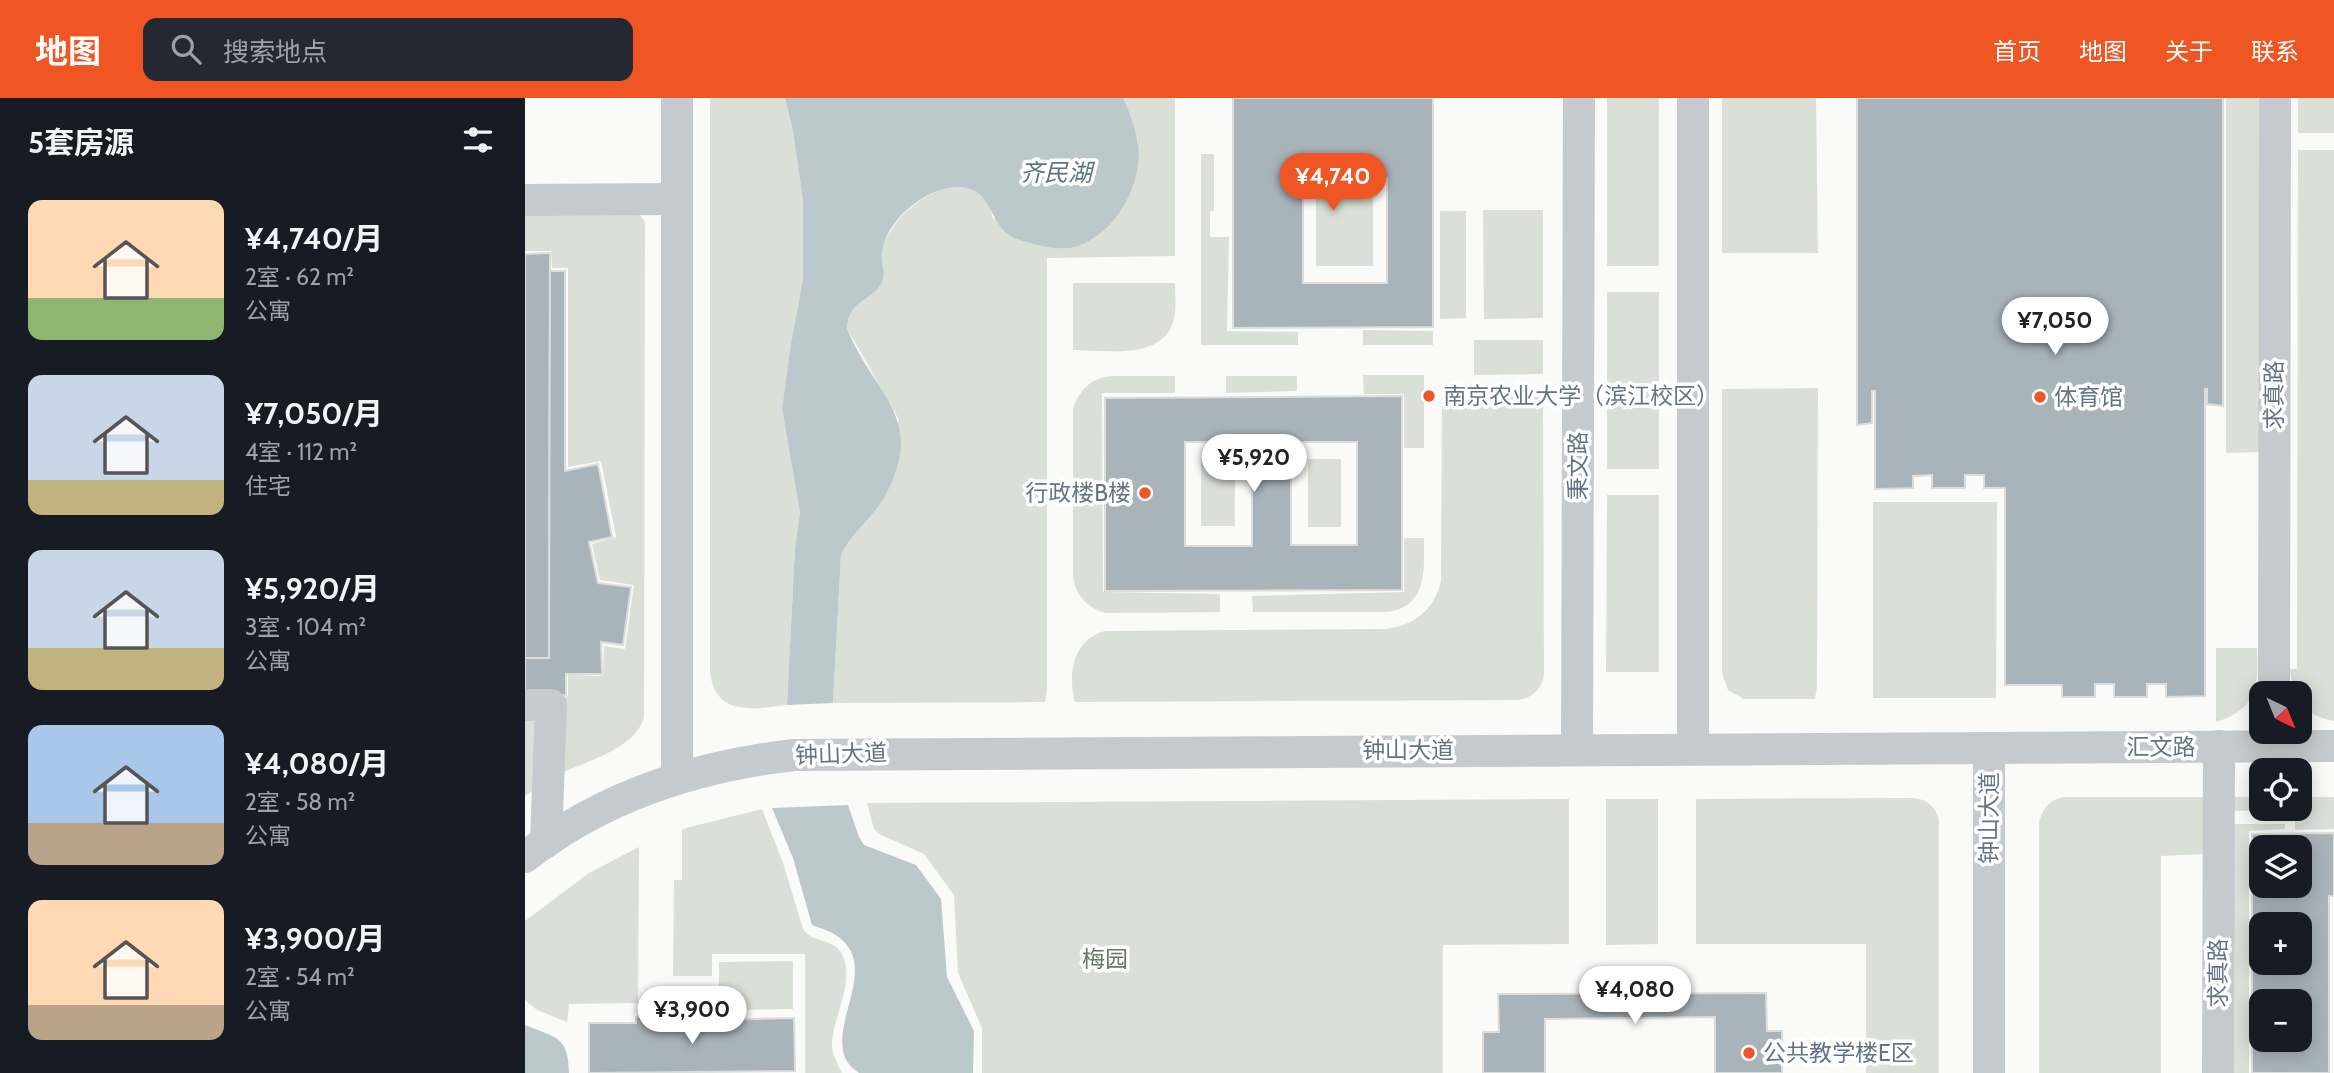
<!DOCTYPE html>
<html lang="zh">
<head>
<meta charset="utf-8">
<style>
  body { margin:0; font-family:Cabin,"Noto Sans SC",sans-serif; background:#242831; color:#f1f3f6; height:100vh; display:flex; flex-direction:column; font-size:26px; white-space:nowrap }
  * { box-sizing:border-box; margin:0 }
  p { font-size:23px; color:#9ea1a6 }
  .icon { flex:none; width:38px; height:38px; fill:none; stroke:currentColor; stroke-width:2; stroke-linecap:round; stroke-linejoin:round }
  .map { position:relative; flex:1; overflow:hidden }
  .drawer { display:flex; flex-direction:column; background:#171b24; width:525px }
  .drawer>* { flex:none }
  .needle { width:46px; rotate:137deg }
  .controls { position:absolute; left:1724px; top:583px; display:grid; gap:14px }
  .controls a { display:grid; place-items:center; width:63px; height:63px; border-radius:14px; background:#171b24; box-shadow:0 4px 18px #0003; font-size:35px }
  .price { position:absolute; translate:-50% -60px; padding:0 16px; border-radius:24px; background:#fff; color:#222; font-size:23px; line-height:46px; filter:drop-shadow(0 2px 4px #0008) }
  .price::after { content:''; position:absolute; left:50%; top:42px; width:21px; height:16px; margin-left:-10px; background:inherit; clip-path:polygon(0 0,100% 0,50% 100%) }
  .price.selected { background:#ef5623; color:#fff }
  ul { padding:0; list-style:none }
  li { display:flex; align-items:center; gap:21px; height:175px; padding:0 28px }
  li span { display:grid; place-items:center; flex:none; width:196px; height:140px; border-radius:14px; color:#555 }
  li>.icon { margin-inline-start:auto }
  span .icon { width:84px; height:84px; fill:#fffc; stroke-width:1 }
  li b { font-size:30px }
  h2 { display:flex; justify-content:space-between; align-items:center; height:84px; padding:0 28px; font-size:30px }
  header { display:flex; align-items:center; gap:42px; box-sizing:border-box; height:98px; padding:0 35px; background:#ef5623; color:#fff }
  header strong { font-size:33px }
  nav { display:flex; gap:38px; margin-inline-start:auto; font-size:24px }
  .search { width:490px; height:63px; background:#242831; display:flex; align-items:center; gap:18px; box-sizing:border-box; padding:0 24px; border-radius:14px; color:#9ea1a6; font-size:26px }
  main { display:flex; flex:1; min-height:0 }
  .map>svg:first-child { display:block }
  .green { fill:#dae0d7 }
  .water { fill:#bbc8cc }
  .building { fill:#a9b3ba; stroke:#dcdcda; stroke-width:2; fill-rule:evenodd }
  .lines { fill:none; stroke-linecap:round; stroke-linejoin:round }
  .minor { stroke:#c5cace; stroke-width:32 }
  .poi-dot { fill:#ef5623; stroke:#fff; stroke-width:2.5 }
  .labels { text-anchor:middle; stroke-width:7; stroke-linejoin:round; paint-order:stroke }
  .street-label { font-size:23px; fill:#637585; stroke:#fff }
  .poi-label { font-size:23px; fill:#637585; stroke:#fff; text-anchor:start }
  .park-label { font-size:23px; fill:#667b63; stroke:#fff }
  .water-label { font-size:24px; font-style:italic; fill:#5e757e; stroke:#fff }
</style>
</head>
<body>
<header>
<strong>地图</strong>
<div class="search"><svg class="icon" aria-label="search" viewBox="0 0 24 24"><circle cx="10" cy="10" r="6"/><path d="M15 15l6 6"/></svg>搜索地点</div>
<nav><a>首页</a><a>地图</a><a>关于</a><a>联系</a></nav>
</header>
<main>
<section class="drawer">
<h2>5套房源<svg class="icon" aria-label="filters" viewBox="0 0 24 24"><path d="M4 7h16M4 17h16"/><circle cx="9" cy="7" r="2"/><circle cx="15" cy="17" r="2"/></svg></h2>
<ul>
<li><span style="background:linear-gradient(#ffd9b3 70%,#8fb573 0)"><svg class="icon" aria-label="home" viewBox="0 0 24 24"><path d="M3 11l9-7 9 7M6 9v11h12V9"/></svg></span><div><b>¥4,740/月</b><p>2室 · 62 m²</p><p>公寓</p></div></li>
<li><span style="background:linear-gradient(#c9d6e8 75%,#c2b280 0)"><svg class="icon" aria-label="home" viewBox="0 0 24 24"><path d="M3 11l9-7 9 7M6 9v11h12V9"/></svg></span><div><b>¥7,050/月</b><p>4室 · 112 m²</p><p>住宅</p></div></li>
<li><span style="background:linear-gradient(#c9d6e8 70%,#c2b280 0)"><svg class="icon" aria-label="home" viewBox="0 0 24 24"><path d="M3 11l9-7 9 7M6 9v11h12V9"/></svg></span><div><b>¥5,920/月</b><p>3室 · 104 m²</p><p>公寓</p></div></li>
<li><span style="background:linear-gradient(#a9c7e8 70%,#b9a48a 0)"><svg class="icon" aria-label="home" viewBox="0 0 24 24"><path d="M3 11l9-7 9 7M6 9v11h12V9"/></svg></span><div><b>¥4,080/月</b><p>2室 · 58 m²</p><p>公寓</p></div></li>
<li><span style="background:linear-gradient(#ffd9b3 75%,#b9a48a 0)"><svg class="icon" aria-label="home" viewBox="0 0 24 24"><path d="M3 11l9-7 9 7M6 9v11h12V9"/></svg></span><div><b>¥3,900/月</b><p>2室 · 54 m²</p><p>公寓</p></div></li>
</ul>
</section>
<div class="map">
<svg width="1809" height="975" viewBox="0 0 1809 975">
  <rect width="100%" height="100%" fill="#fafaf8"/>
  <g class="green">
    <path d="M185,0h75l8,33 10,70v78l-13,70 -8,60 18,104 -5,35 -8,157c-33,4 -73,12 -77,-34z"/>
    <path d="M598,0h52v158l-128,2v431l-2,13 -212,1 8,-149 4,-9 40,-49 13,-40v-38l-51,-90c2,-27 20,-24 31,-41 9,-15 3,-17 3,-31 0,-11 7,-22 13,-30 16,-24 67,-59 91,-28 5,6 6,14 8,21l145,-62v-18z"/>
    <rect x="1082" y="0" width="52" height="168"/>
    <polygon points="1197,0 1291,0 1293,155 1197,155"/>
    <polygon points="1701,0 1734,0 1734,354 1701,355"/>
    <rect x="1773" y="0" width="36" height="35"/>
    <path d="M1773,52h36v571c-15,-3 -34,-10 -35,-28h-4l-6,-24h8z"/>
    <polygon points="676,56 689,56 689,113 685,113 685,139 704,139 702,233 773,234 773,247 676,247"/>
    <rect x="791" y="90" width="57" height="78"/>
    <polygon points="958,112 1018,112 1018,220 959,221"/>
    <polygon points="915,113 941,113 941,220 915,221"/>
    <path d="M0,117h115l5,7 -1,494c-6,31 -54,44 -80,56v-75l4,-1v-21l35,1 1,-30 21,3 9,-64 -34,-5 -8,-36 24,-7 -15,-76 -33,6v-199h-16l-1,-17h-26z"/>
    <path d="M548,185h102c0,12 2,27 -2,39 -12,39 -69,28 -100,28z"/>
    <rect x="1082" y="194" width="52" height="177"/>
    <polygon points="838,232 908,233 908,247 838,247"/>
    <polygon points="949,242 1018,242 1018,276 949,277"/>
    <polygon points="838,277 899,277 899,350 879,350 879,296 839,296"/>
    <path d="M587,278h63v17h-73l1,199 117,2v18l-115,1c-19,-6 -31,-19 -32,-39v-165c7,-20 18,-31 39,-33z"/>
    <polygon points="701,278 772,278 772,293 701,295"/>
    <polygon points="1293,290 1292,588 1290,601 1219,601 1203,592 1197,575 1197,291"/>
    <path d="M917,299h101l1,277c-2,15 -11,24 -27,26l-442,2c-8,-29 -1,-63 30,-71l280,-2c29,-3 49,-19 56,-48z"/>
    <rect x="676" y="360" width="34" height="68"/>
    <rect x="783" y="361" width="33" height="68"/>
    <polygon points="1082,397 1134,397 1134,574 1081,574"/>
    <polygon points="1348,404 1472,404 1471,600 1348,600"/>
    <path d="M879,440h20c0,33 4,70 -39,74h-132l-1,-16 152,-4z"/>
    <path d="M1691,550h41c2,38 0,61 -41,74z"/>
    <polygon points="0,619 13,619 13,689 0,698"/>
    <path d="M1540,699h139v57l-43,2v217h-122v-249c3,-16 10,-24 26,-27z"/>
    <polygon points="1705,699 1736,699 1736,710 1774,710 1775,699 1809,699 1809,731 1770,732 1770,712 1705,713"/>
    <path d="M1388,700c14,1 22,8 26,21v254h-73v-129h-170v-145z"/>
    <polygon points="1044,701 1044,846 918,847 918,975 457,975 457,930 433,875 429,797 399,756 354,736 349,731 342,705"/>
    <polygon points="1081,701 1133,701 1133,846 1081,847"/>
    <path d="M237,711l21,54 20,66c9,15 32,8 40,27 11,28 -9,59 -11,86 -1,10 6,23 10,31h-37v-119h-93v22h-39l1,-96h8v-51z"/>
    <polygon points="1705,726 1760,726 1760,731 1724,733 1724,975 1705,975"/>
    <polygon points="114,749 113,905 44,906 42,924 12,912 0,902 0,823 64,775"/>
    <polygon points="268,863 268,911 194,912 194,864"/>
  </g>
  <g class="water">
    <path d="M260,0h338c6,13 11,26 14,40 9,41 -19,94 -59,108 -18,6 -41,-1 -58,-6 -35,-11 -23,-54 -64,-53 -31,1 -71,34 -74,66 -2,11 5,20 -1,31 -12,19 -32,16 -34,44 25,65 80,88 39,166 -12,23 -34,38 -45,60l-8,149 -46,2 8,-157 5,-35 -18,-104 8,-60 13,-70v-78l-10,-70z"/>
    <path d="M323,707l11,32 5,8 52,20 25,34 6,78 27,54 -1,42h-114c-47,-30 24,-99 -18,-134 -9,-8 -19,-10 -29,-14l-19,-67 -21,-50z"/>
    <path d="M0,927c31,13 43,10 44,48h-44z"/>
  </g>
  <g class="building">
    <path d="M708,0h200v229l-200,1zM862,80v105h-84v-104z"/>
    <polygon points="1332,0 1698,0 1698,308 1682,306 1682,291 1680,291 1680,598 1641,599 1641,586 1622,586 1622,599 1589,599 1589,586 1570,586 1570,599 1537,599 1537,587 1480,587 1480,390 1459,390 1459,377 1440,377 1440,390 1407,390 1407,377 1388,378 1388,390 1350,391 1350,293 1347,293 1347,325 1332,327"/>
    <polygon points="25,155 24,560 0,560 0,156"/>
    <polygon points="25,173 40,173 40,373 73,366 87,439 64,444 73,485 106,489 98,547 76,544 77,576 41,576 41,597 0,597 0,560 24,560"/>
    <path d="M877,298v194l-297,1v-193zM660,344h67v104h-67zM766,344h66v103h-66z"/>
    <path d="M1809,735v63h-5v177h-77v-239zM1736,749h38v39h-38zM1736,826h38v38h-38zM1736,903h38v39h-38z"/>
    <polygon points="1241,895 1242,933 1257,933 1257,975 1190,975 1190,919 1020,921 1020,975 958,975 958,934 974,934 973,896"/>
    <polygon points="116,918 150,918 149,923 269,920 270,973 64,975 64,925 111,925 111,919"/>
  </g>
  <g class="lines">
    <g class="minor">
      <polyline points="1168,0 1168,651"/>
      <polyline points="0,102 152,101"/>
      <polyline points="1749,595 1750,0"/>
      <polyline points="0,607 26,607 21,744"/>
      <polyline points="1052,651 1054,0"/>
      <polyline points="152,680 152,0"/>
      <path d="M0,759c78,-61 172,-91 269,-102l1540,-9"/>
      <polyline points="1464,975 1464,650"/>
      <polyline points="1693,975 1694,648"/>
    </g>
  </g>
  <g class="poi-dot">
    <circle cx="904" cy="298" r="7"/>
    <circle cx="1515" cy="299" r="7"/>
    <circle cx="620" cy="395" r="7"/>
    <circle cx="1224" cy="955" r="7"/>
  </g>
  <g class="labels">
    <g class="street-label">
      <text transform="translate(1749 297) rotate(-90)" y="8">求真路</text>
      <text transform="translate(1053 368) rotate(-90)" y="8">秉文路</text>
      <text x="1636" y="657">汇文路</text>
      <text x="883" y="660">钟山大道</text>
      <text transform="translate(316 656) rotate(-2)" y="8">钟山大道</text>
      <text transform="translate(1464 720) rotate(-90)" y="8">钟山大道</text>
      <text transform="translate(1693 875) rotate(-90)" y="8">求真路</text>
    </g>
    <g class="poi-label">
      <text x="918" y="306">南京农业大学（滨江校区）</text>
      <text x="1529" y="307">体育馆</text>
      <text x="606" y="403" text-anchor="end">行政楼B楼</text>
      <text x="1238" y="963">公共教学楼E区</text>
    </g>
    <g class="park-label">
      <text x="580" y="869">梅园</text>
    </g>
    <g class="water-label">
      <text x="531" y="83">齐民湖</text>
    </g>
  </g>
</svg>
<div class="controls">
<a><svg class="needle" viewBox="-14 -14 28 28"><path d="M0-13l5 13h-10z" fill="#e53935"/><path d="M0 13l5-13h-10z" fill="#9ea1a6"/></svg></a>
<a><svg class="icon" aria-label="locate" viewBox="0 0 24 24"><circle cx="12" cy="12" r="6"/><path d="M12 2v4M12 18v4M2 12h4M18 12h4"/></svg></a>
<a><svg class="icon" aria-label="layers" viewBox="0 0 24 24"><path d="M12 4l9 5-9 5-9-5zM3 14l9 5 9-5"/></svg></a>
<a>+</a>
<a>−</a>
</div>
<b class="price selected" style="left:808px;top:115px">¥4,740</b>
<b class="price" style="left:1530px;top:259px">¥7,050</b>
<b class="price" style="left:729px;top:396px">¥5,920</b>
<b class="price" style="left:1110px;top:928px">¥4,080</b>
<b class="price" style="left:167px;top:948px">¥3,900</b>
</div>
</main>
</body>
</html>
